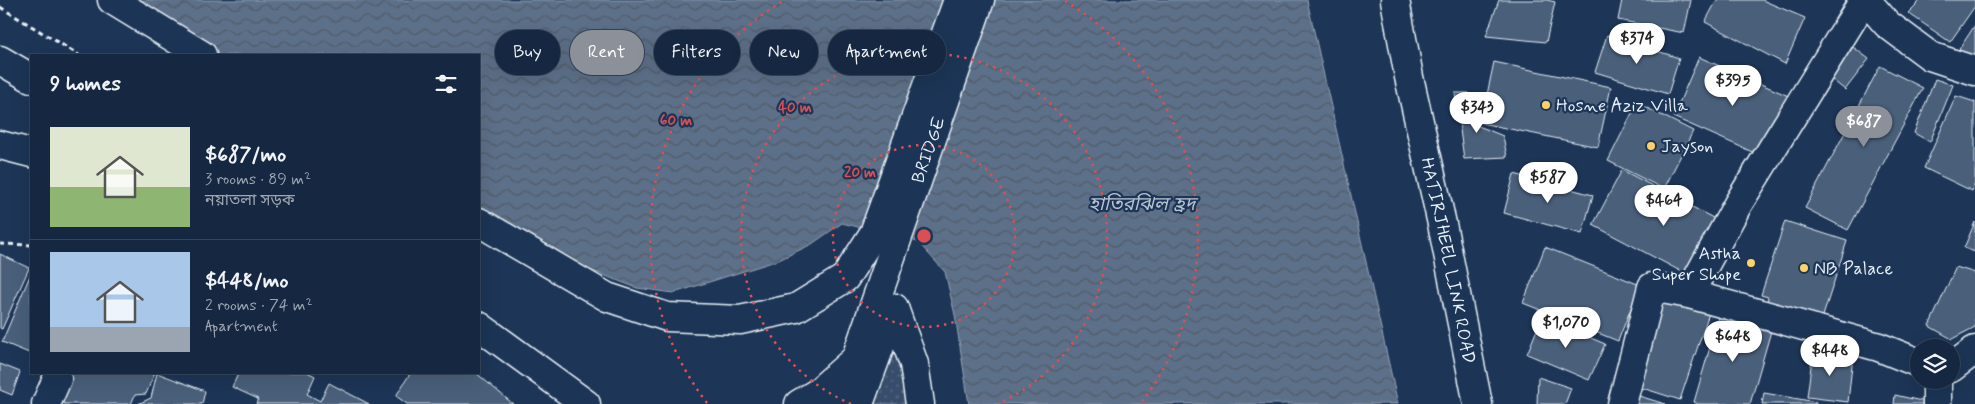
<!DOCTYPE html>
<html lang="en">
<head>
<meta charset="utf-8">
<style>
  body { margin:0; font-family:Mynerve,"Noto Sans Bengali",sans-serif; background:#1f3048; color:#f1f3f6; height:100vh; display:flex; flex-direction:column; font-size:19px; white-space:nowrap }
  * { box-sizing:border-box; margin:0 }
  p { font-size:16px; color:#9ea6b1 }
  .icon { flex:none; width:28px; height:28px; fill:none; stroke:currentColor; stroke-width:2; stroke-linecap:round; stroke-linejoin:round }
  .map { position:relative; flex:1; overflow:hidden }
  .panel { position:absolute; left:30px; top:54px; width:450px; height:320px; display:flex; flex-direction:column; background:#162841; border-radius:0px; box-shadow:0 5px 20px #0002,0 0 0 1px #35445a }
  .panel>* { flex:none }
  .hud { position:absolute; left:495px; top:30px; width:475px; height:45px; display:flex; gap:10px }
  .buttons { position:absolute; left:1910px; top:339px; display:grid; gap:10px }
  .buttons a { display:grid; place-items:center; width:50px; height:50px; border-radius:50%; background:#162841; box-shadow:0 5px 20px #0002,0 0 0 1px #35445a; font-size:25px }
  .price { position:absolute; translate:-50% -42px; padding:0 11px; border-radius:18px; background:#fff; color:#222; font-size:16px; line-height:32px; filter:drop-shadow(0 1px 2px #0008) }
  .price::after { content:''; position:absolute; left:50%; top:30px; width:15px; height:11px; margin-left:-8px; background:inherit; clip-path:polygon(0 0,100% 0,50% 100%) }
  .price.active { background:#8c9099; color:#fff }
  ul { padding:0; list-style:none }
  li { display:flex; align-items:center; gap:15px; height:125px; padding:0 20px }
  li+li { border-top:1px solid #35445a }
  li span { display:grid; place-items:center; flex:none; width:140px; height:100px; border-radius:0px; color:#555 }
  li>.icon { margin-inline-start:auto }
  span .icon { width:60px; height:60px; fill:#fffc; stroke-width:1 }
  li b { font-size:21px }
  h2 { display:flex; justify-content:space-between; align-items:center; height:60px; padding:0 20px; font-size:21px }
  .tag { padding:0 18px; border-radius:22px; background:#162841; box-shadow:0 5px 20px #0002,0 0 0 1px #35445a; font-size:18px; line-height:45px }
  .tag.active { background:#8c9099; color:#fff }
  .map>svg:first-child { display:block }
  .grass { fill:url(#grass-dots); stroke:#909fb2 }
  .water { fill:url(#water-waves); stroke:#95a4b5 }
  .building { fill:#495e7a; stroke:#e8f1f8 }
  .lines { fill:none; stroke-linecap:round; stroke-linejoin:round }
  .street-casing { stroke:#e8f1f8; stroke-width:31 }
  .secondary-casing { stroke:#e8f1f8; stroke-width:31 }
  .path { stroke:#e8f1f8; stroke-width:3; stroke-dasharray:5 4; stroke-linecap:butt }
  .street { stroke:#1d3557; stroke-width:28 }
  .secondary { stroke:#1d3557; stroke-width:28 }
  .ring { fill:none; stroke:#da5052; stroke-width:2.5; stroke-dasharray:2.5 5 }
  .poi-dot { fill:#ffd166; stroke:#1d3557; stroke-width:2 }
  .labels { text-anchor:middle; stroke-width:4.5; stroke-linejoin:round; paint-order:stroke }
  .poi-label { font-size:18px; fill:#e8f1f8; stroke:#1d3557; text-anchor:start }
  .street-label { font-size:18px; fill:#e8f1f8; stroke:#1d3557 }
  .water-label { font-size:19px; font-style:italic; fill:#b7c4d1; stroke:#1d3557 }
  .centre { fill:#da5052; stroke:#1d3557; stroke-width:2.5 }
  .ring-label { font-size:15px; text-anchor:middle; font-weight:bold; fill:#da5052; stroke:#1d3557; stroke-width:4.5; stroke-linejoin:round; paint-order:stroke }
</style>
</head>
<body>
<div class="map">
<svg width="1975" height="404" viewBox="0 0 1975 404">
  <defs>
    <pattern id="grass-dots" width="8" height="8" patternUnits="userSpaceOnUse" patternTransform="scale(1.25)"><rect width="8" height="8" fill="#374d6c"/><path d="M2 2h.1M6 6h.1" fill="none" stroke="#546782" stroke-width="1.8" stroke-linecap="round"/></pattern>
    <pattern id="water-waves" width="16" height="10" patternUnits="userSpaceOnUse" patternTransform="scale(1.25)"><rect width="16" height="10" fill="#5d7089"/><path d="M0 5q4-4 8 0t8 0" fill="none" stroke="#505a66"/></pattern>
  </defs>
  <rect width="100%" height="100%" fill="#1d3557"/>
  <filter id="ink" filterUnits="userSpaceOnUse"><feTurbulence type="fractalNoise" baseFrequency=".02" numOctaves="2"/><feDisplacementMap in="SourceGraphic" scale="10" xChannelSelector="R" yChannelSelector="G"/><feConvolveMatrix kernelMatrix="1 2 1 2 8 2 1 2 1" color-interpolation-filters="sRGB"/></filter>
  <g filter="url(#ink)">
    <polygon class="grass" points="889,328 905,381 908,404 864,404"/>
    <polygon class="water" points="97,0 1307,0 1398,404 969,404 955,315 945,272 918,242 842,223 812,244 779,260 674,293 637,288 590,270 479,214 479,55 176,55 155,42"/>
    <g class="building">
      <polygon points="1499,0 1547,0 1555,2 1546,42 1486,36"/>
      <polygon points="1622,0 1691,0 1684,33 1618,20"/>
      <polygon points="1717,0 1762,0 1805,18 1785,64 1705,22"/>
      <polygon points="1921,0 1975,0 1975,6 1950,42 1908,13"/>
      <polygon points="1975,25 1975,56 1958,51"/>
      <polygon points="1607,35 1679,58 1668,94 1595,72"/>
      <polygon points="1853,47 1869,59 1845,90 1830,78"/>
      <polygon points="1699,57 1793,98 1766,158 1673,117"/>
      <polygon points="1494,62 1611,87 1598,147 1481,123"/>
      <polygon points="1880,66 1923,88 1848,230 1805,208"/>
      <polygon points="1935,79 1953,85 1930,142 1914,133"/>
      <polygon points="1455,93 1469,93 1476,125 1503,136 1507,157 1464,159"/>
      <polygon points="1956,96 1975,102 1975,183 1972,191 1924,168"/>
      <polygon points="1637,103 1693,131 1664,189 1608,161"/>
      <polygon points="1622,170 1734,229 1705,284 1593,225"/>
      <polygon points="1514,174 1593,195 1582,234 1504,213"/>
      <polygon points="1785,221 1847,241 1815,341 1764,322 1768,297 1761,295"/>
      <polygon points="1975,222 1975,252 1964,248"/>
      <polygon points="1545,247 1640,285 1618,341 1523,303"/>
      <polygon points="0,254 29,268 2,329 0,328"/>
      <polygon points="1956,267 1975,273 1975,327 1952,339 1929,326"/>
      <polygon points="31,273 31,348 29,353 2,342"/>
      <polygon points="1658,296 1709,313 1680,400 1630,384"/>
      <polygon points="1720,313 1771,331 1750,404 1698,404 1694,402"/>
      <polygon points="1542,317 1605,344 1589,380 1527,354"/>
      <polygon points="1813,351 1853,356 1848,402 1807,397"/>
      <polygon points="0,364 20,372 12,395 0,390"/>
      <polygon points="68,372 155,372 146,394 135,395 131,404 65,404 56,399"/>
      <polygon points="239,372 307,372 315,376 307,394 320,401 329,383 369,404 256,404 258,399 232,387"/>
      <polygon points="411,372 475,372 513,404 407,404 396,396"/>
      <polygon points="157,373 205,391 202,404 138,404 151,398"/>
      <polygon points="1538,377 1571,388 1565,404 1537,404"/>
      <polygon points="1626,392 1665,404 1622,404"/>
      <polygon points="1764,393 1816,402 1816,404 1762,404"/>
      <polygon points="1895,395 1930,403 1930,404 1894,404"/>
    </g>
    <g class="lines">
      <g class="street-casing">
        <g id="street">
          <polyline points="112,0 202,55"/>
          <polyline points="479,222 607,297 667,317 740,320 796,308 845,278 874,233 958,0"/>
          <polyline points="1689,294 1738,204 1864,0"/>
          <polyline points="894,308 914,364 920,404"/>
          <polyline points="1951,368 1975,350"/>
          <polyline points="1937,380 1937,404"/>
          <polyline points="46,404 57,379"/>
          <polyline points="859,404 894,308"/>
          <polyline points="1622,404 1652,287 1689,294 1879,347 1919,363"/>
        </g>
      </g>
      <g class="secondary-casing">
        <g id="secondary">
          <path id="s1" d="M1395,0l14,77 33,147 36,180"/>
          <polyline points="1866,0 1887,24 1930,56 1975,71"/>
          <polyline points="0,60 31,78"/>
          <polyline points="0,145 31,153"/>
          <polyline points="479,326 586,404"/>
          <polyline points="799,404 817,393 852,362"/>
          <path id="s2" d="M840,404l140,-404"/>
        </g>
      </g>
      <g class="path">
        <polyline points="0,7 79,55"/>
        <polyline points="0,244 31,245"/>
      </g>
      <use href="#street" class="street"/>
      <use href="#secondary" class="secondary"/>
    </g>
  </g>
  <g class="ring">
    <circle cx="924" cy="236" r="91"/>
    <path d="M851 404A183 183 0 1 1 997 404"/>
    <path d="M707 403A274 274 0 0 1 783 1M1065 1A274 274 0 0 1 1141 403"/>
  </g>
  <g class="poi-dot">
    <circle cx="1546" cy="105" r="5"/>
    <circle cx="1651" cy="146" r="5"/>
    <circle cx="1751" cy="263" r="5"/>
    <circle cx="1804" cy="268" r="5"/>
  </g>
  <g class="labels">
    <g class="poi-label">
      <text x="1556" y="111">Hosne Aziz Villa</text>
      <text x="1661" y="152">Jayson</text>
      <text x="1741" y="259" text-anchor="end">Astha<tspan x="1741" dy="21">Super Shope</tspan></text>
      <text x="1814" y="274">NB Palace</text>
    </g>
    <g class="street-label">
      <text dy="6" stroke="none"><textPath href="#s2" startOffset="269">BRIDGE</textPath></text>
      <text dy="6" stroke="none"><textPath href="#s1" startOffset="266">HATIRJHEEL LINK ROAD</textPath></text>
    </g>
    <g class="water-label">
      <text x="1142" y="210">হাতিরঝিল হ্রদ</text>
    </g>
  </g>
  <circle cx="924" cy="236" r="8" class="centre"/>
  <g class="ring-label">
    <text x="795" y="112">40 m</text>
    <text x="676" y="125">60 m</text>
    <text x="860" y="177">20 m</text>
  </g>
</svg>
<div class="buttons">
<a><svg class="icon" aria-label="layers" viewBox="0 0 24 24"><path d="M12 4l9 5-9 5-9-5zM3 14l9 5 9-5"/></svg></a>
</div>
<b class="price" style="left:1637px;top:65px">$374</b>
<b class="price" style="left:1733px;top:107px">$395</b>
<b class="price" style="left:1477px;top:134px">$343</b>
<b class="price active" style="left:1864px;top:148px">$687</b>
<b class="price" style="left:1548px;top:204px">$587</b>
<b class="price" style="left:1664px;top:227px">$464</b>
<b class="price" style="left:1566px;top:349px">$1,070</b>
<b class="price" style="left:1733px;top:363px">$648</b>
<b class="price" style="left:1830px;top:377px">$448</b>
<div class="hud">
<a class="tag">Buy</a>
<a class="tag active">Rent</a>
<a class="tag">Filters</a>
<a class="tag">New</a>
<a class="tag">Apartment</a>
</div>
<section class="panel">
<h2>9 homes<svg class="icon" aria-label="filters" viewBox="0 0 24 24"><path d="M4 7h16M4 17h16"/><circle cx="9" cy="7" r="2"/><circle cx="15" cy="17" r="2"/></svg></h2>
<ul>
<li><span style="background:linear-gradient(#dfe7d0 60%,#8fb573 0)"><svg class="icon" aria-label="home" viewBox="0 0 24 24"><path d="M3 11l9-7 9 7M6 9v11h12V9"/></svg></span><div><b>$687/mo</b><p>3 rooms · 89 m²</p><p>নয়াতলা সড়ক</p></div></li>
<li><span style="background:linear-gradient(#a9c7e8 75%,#9aa5b1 0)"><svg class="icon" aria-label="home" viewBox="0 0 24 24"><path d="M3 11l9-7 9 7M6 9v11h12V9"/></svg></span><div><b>$448/mo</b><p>2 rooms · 74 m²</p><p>Apartment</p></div></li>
</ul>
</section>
</div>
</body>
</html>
